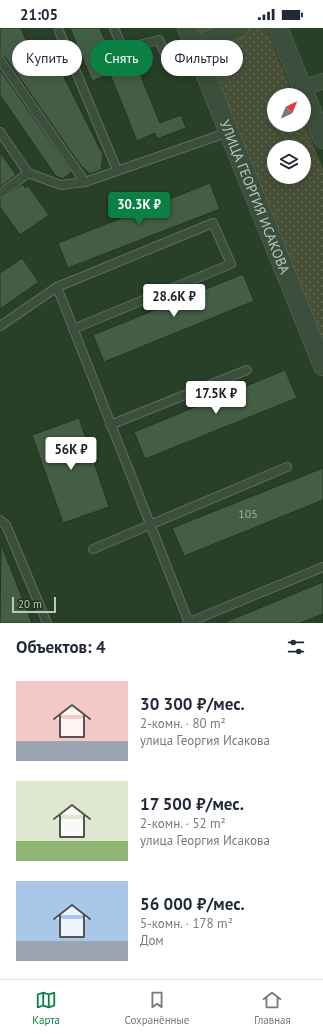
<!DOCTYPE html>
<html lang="ru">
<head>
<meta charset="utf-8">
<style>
  body { margin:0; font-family:"PT Sans",sans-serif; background:#f2f2f3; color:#1f2937; height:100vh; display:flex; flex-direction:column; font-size:15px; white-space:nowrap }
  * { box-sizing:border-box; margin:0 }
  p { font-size:13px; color:#747a83 }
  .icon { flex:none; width:22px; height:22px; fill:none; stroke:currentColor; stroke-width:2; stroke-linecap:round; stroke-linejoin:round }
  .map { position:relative; height:595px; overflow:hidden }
  .details { display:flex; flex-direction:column; background:#fff; flex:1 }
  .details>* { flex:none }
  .top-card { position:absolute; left:12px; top:12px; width:299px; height:36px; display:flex; gap:8px }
  .needle { width:26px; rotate:43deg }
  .fabs { position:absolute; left:267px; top:60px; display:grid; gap:8px }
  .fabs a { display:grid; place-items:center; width:44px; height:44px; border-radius:50%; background:#fff; box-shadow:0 2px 10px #0003; font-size:20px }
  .scale { position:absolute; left:12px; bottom:10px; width:44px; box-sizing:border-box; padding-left:4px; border:2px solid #b8c9b9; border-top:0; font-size:11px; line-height:14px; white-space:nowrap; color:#b8c9b9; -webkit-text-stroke:3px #203421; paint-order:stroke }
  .price { position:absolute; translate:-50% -34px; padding:0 9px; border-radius:4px; background:#fff; color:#222; font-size:13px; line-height:26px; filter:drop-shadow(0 1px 2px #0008) }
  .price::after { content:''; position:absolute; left:50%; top:24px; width:12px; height:9px; margin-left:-6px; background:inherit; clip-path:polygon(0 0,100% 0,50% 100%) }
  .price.selected { background:#0b8043; color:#fff }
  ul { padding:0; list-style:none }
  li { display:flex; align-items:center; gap:12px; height:100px; padding:0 16px }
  li span { display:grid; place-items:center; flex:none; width:112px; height:80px; border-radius:0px; color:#555 }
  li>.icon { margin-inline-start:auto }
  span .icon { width:48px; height:48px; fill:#fffc; stroke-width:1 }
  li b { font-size:17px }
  h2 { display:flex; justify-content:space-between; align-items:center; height:48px; padding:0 16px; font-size:17px }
  .chip { padding:0 14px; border-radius:18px; background:#fff; box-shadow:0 2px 10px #0003; font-size:14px; line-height:36px }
  .chip.selected { background:#0b8043; color:#fff }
  .status { display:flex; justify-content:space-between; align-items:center; height:28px; padding:0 20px; background:#fff; direction:ltr }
  .status svg { height:11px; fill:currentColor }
  .tabs { display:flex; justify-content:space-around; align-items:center; height:56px; border-top:1px solid #e0e1e3; background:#fff; font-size:11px; color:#747a83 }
  .tabs a { display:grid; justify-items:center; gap:2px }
  .tabs .selected { color:#0b8043 }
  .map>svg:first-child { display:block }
  .park { fill:url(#park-dots); fill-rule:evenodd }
  .building { fill:#445e45; stroke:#223623 }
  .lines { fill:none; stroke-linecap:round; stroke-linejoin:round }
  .service-casing { stroke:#5c6f5d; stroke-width:10 }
  .minor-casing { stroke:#5c6f5d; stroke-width:16 }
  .tertiary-casing { stroke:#5c6f5d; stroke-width:20 }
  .service { stroke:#3b4f3c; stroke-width:8 }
  .minor { stroke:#3b4f3c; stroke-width:15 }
  .tertiary { stroke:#3b4f3c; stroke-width:19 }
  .labels { text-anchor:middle; stroke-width:3; stroke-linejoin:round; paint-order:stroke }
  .number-label { font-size:12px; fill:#9bae9c }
  .street-label { font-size:14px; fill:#b8c9b9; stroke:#203421 }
</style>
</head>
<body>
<div class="status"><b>21:05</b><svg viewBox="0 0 49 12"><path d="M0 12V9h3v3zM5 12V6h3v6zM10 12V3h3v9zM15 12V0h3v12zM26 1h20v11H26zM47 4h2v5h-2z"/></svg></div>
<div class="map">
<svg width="323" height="595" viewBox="0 0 323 595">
  <defs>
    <pattern id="park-dots" width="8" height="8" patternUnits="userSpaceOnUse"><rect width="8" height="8" fill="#474f37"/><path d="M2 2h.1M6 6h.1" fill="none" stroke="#5f6752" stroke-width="1.8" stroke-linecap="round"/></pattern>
  </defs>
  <rect width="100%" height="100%" fill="#283f28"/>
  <path class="park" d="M191,0h75l27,67h-19v30h30v-3l19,47v186zM274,119h30v30h-30z"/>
  <g class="building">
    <polygon points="0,0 21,0 38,41 58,32 63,47 103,127 101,142 90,146 81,138 5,29 0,27"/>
    <polygon points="70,0 100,0 117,42 135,34 160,95 181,87 186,100 157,111 155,105 137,113 110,46 92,53"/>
    <polygon points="0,42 72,144 62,151 55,147 0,67"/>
    <polygon points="0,124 16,147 0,159"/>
    <polygon points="210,155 220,181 68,240 58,215"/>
    <polygon points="23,156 25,160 28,158 49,187 20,207 0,179 0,171"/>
    <polygon points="22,230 39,254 0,281 0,245"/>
    <polygon points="243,246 254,273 104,334 93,307"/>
    <polygon points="285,342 297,370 145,431 134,404"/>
    <polygon points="79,390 109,479 63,495 32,407"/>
    <polygon points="323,440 323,472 184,528 172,500"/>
    <polygon points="1,516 32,595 0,595"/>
    <polygon points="323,554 323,586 300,595 223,595"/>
  </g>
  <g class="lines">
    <g class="service-casing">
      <g id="service">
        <polyline points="114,0 123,21 159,12 167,29 194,18"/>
        <polyline points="59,3 117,142"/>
        <polyline points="0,32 85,154"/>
        <polyline points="0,104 28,145 61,157 85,154 229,104"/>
        <polyline points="0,166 28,145"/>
        <polyline points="57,259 189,595"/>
        <polyline points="0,298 57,259 213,195 231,236 73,301"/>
        <polyline points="110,397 247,342"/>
        <polyline points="0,492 6,497 47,595"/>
        <polyline points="93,521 287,439"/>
        <polyline points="187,595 323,539"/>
      </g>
    </g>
    <g class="minor-casing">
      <polyline id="minor" points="302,61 323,53"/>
    </g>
    <g class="tertiary-casing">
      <g id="tertiary">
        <path id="s1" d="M187,0l136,338"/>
        <polyline points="278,0 323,111"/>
        <polyline points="194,18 239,0"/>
      </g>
    </g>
    <use href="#service" class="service"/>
    <use href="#minor" class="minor"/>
    <use href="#tertiary" class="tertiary"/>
  </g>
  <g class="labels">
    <g class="number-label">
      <text x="248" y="490">105</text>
    </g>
    <g class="street-label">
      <text dy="5" stroke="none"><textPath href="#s1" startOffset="182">УЛИЦА ГЕОРГИЯ ИСАКОВА</textPath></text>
    </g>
  </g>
</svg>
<div class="fabs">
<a><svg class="needle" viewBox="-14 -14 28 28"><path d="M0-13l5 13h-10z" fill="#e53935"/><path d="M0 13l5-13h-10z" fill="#747a83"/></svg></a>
<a><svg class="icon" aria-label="layers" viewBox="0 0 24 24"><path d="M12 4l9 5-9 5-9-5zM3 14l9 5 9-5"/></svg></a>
</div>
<div class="scale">20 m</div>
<b class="price selected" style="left:139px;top:198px">30.3K ₽</b>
<b class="price" style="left:174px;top:290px">28.6K ₽</b>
<b class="price" style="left:216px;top:387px">17.5K ₽</b>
<b class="price" style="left:71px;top:443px">56K ₽</b>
<div class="top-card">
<a class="chip">Купить</a>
<a class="chip selected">Снять</a>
<a class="chip">Фильтры</a>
</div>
</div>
<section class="details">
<h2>Объектов: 4<svg class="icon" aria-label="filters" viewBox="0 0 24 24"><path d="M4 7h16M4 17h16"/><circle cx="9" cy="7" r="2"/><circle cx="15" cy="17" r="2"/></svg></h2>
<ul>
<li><span style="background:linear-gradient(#f6c9c9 75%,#9aa5b1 0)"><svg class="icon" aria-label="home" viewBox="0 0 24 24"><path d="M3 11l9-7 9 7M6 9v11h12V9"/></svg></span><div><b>30 300 ₽/мес.</b><p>2-комн. · 80 m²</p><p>улица Георгия Исакова</p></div></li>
<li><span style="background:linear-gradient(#dfe7d0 75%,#8fb573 0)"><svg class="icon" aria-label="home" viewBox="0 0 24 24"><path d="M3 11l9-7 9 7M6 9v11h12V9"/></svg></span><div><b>17 500 ₽/мес.</b><p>2-комн. · 52 m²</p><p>улица Георгия Исакова</p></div></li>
<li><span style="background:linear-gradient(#a9c7e8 75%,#9aa5b1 0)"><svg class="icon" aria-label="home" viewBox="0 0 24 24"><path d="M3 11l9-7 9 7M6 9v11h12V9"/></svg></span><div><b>56 000 ₽/мес.</b><p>5-комн. · 178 m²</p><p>Дом</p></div></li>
</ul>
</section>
<nav class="tabs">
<a class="selected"><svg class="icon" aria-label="map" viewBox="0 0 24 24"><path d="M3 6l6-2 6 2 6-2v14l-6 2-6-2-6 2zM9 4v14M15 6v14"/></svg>Карта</a>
<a><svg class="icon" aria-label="saved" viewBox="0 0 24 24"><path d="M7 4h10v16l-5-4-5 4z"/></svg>Сохранённые</a>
<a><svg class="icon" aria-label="home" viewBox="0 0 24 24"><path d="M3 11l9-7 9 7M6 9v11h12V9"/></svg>Главная</a>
</nav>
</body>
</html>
